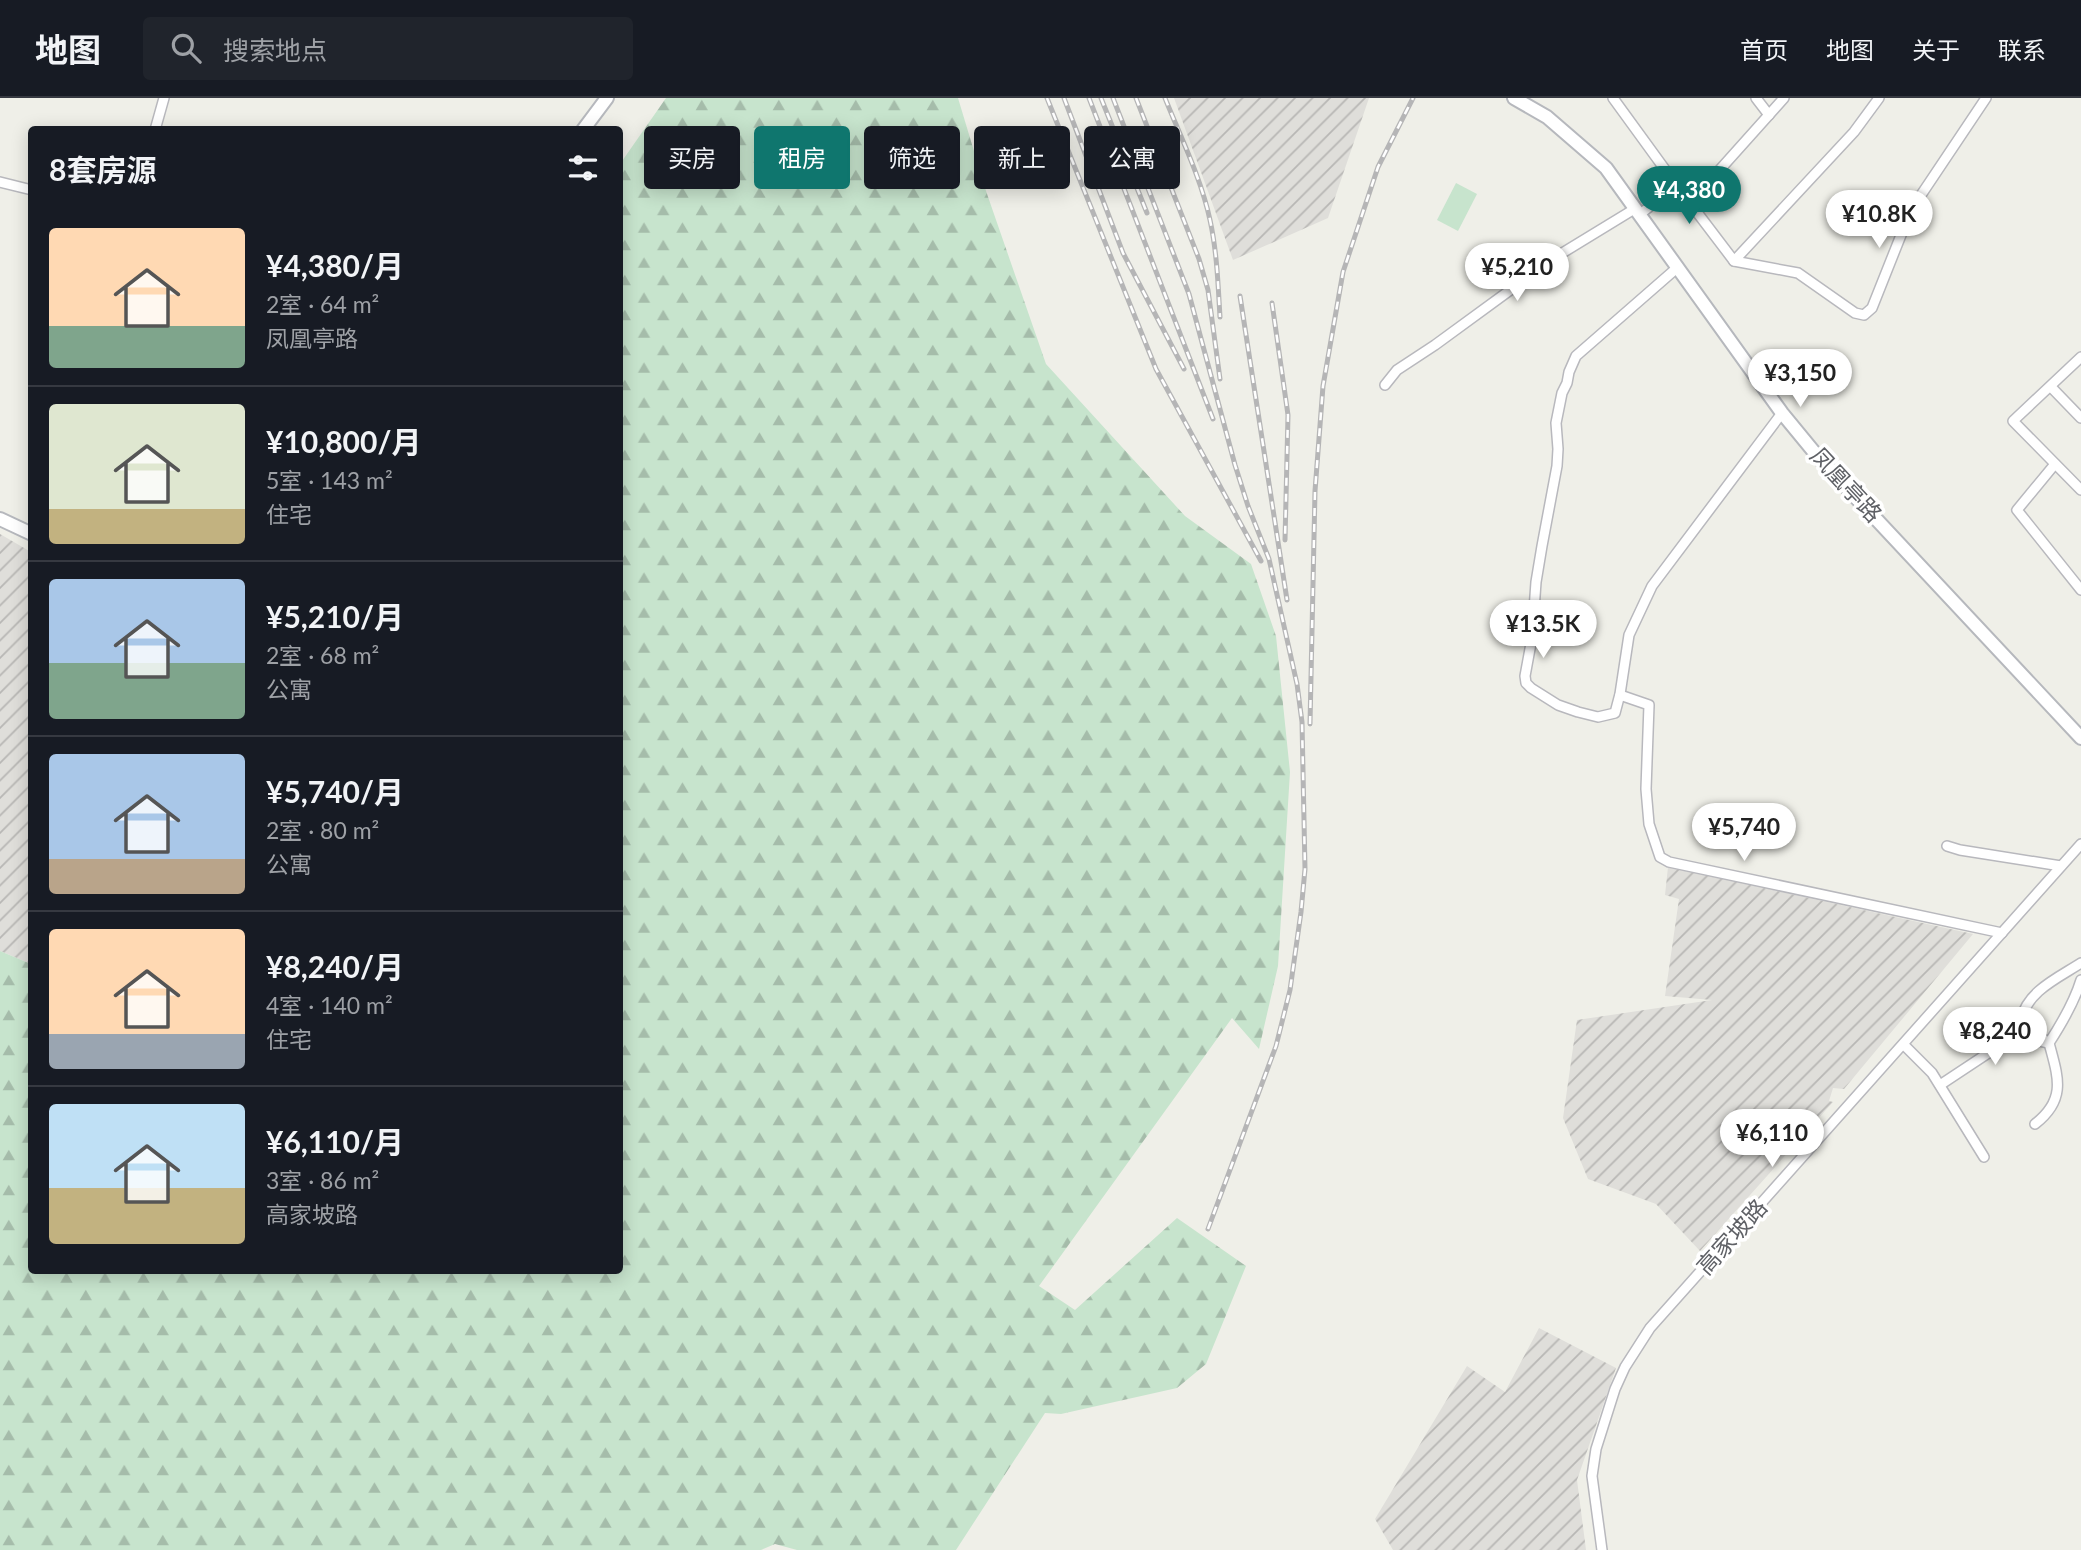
<!DOCTYPE html>
<html lang="zh">
<head>
<meta charset="utf-8">
<style>
  body { margin:0; font-family:Lato,"Noto Sans SC",sans-serif; background:#20242c; color:#f1f3f6; height:100vh; display:flex; flex-direction:column; font-size:26px; white-space:nowrap }
  * { box-sizing:border-box; margin:0 }
  p { font-size:23px; color:#9ea1a6 }
  .icon { flex:none; width:38px; height:38px; fill:none; stroke:currentColor; stroke-width:2; stroke-linecap:round; stroke-linejoin:round }
  .map { position:relative; flex:1; overflow:hidden }
  .sheet { position:absolute; left:28px; top:28px; width:595px; height:1148px; display:flex; flex-direction:column; background:#171b24; border-radius:7px; box-shadow:0 4px 18px #0003 }
  .sheet>* { flex:none }
  .guide { position:absolute; left:644px; top:28px; width:665px; height:63px; display:flex; gap:14px }
  .price { position:absolute; translate:-50% -60px; padding:0 16px; border-radius:24px; background:#fff; color:#222; font-size:23px; line-height:46px; filter:drop-shadow(0 2px 4px #0008) }
  .price::after { content:''; position:absolute; left:50%; top:42px; width:21px; height:16px; margin-left:-10px; background:inherit; clip-path:polygon(0 0,100% 0,50% 100%) }
  .price.current { background:#0f766e; color:#fff }
  ul { padding:0; list-style:none }
  li { display:flex; align-items:center; gap:21px; height:175px; padding:0 21px }
  li+li { border-top:2px solid #363941 }
  li span { display:grid; place-items:center; flex:none; width:196px; height:140px; border-radius:7px; color:#555 }
  li>.icon { margin-inline-start:auto }
  span .icon { width:84px; height:84px; fill:#fffc; stroke-width:1 }
  li b { font-size:30px }
  h2 { display:flex; justify-content:space-between; align-items:center; height:84px; padding:0 21px; font-size:30px }
  .pill { padding:0 24px; border-radius:7px; background:#171b24; box-shadow:0 4px 18px #0003; font-size:24px; line-height:63px }
  .pill.current { background:#0f766e; color:#fff }
  header { display:flex; align-items:center; gap:42px; box-sizing:border-box; height:98px; padding:0 35px; background:#171b24; border-bottom:2px solid #363941 }
  header strong { font-size:33px }
  nav { display:flex; gap:38px; margin-inline-start:auto; font-size:24px }
  .search { width:490px; height:63px; background:#20242c; display:flex; align-items:center; gap:18px; box-sizing:border-box; padding:0 24px; border-radius:7px; color:#9ea1a6; font-size:26px }
  .map>svg:first-child { display:block }
  .industrial { fill:url(#industrial-furrows) }
  .grass { fill:#c7e4cd }
  .forest { fill:url(#forest-firs) }
  .lines { fill:none; stroke-linecap:round; stroke-linejoin:round }
  .street-casing { stroke:#b8b8bd; stroke-width:12 }
  .secondary-casing { stroke:#b6b8bd; stroke-width:16 }
  .street { stroke:#fff; stroke-width:9 }
  .secondary { stroke:#fff; stroke-width:12 }
  .rail-casing { stroke:#b5b5b6; stroke-width:5 }
  .rail { stroke:#fff; stroke-width:2.5; stroke-dasharray:8; stroke-linecap:butt }
  .labels { text-anchor:middle; stroke-width:7; stroke-linejoin:round; paint-order:stroke }
  .street-label { font-size:23px; fill:#5f6166; stroke:#fff }
</style>
</head>
<body>
<header>
<strong>地图</strong>
<div class="search"><svg class="icon" aria-label="search" viewBox="0 0 24 24"><circle cx="10" cy="10" r="6"/><path d="M15 15l6 6"/></svg>搜索地点</div>
<nav><a>首页</a><a>地图</a><a>关于</a><a>联系</a></nav>
</header>
<div class="map">
<svg width="2081" height="1452" viewBox="0 0 2081 1452">
  <defs>
    <pattern id="industrial-furrows" width="10" height="10" patternUnits="userSpaceOnUse" patternTransform="scale(1.75)"><rect width="10" height="10" fill="#dfdeda"/><path d="M-1 1l2-2M0 10L10 0M9 11l2-2" fill="none" stroke="#b8b7b5"/></pattern>
    <pattern id="forest-firs" width="22" height="20" patternUnits="userSpaceOnUse" patternTransform="scale(1.75)"><rect width="22" height="20" fill="#c7e4cd"/><path d="M5 1l3.5 6h-7zM16 11l3.5 6h-7z" fill="#a5bcaa"/></pattern>
  </defs>
  <rect width="100%" height="100%" fill="#efefe8"/>
  <g class="industrial">
    <polygon points="1174,0 1369,0 1328,120 1233,162"/>
    <polygon points="0,436 31,454 31,866 0,853"/>
    <polygon points="1668,769 1973,836 1844,991 1833,990 1829,1003 1833,1004 1700,1153 1656,1106 1588,1081 1563,1020 1577,922 1712,902 1665,898 1679,801 1665,797"/>
    <polygon points="1539,1230 1616,1270 1577,1382 1586,1452 1393,1452 1375,1421 1467,1268 1505,1294"/>
  </g>
  <polygon class="grass" points="1456,85 1477,96 1458,133 1437,122"/>
  <polygon class="forest" points="666,0 958,0 986,93 1046,266 1185,418 1251,466 1276,538 1290,674 1278,868 1259,951 1232,920 1039,1188 1075,1212 1177,1120 1246,1168 1206,1266 1177,1290 1061,1316 1045,1315 956,1452 797,1452 775,1446 761,1452 0,1452 0,853 31,866 32,1172 620,1172 620,66"/>
  <g class="lines">
    <g class="street-casing">
      <g id="street">
        <polyline points="1613,0 1677,88"/>
        <polyline points="1756,0 1769,17"/>
        <polyline points="155,32 164,0"/>
        <polyline points="0,84 32,92"/>
        <polyline points="1690,105 1784,0"/>
        <polyline points="1640,116 1677,88 1734,163 1798,175 1855,215 1864,217 1872,210 1911,112 1986,0"/>
        <polyline points="1734,163 1854,34 1879,0"/>
        <polyline points="1678,169 1576,258 1569,274 1567,285 1562,295 1556,325 1558,351 1557,368 1542,448 1536,484 1532,540 1525,578 1526,585 1531,590 1558,607 1578,614 1598,619 1615,615 1620,596 1629,537 1652,488 1782,315"/>
        <polyline points="2081,259 2013,323 2081,392"/>
        <polyline points="1385,287 1397,272 1435,247 1554,160 1636,110"/>
        <polyline points="2051,289 2081,320"/>
        <polyline points="2055,366 2017,412 2081,492"/>
        <polyline points="1620,597 1649,607 1646,691 1649,726 1660,759 1669,764 2002,835"/>
        <polyline points="1947,748 1960,752 2061,768"/>
        <path d="M2047,944l-26,-22c6,-29 37,-42 60,-57"/>
        <polyline points="1904,947 1932,975 1984,1059"/>
        <polyline points="1940,987 2014,938 2049,945"/>
        <path d="M2035,1026c32,-25 23,-47 14,-81 13,-20 25,-40 32,-63"/>
        <polyline points="1602,1452 1592,1378 1596,1351 1615,1291 1625,1269 1650,1230 2081,746"/>
      </g>
    </g>
    <g class="secondary-casing">
      <g id="secondary">
        <polyline points="1514,0 1547,19 1606,70 1782,315 1819,360 2081,640"/>
        <polyline points="583,32 607,0"/>
        <polyline points="0,421 32,436"/>
      </g>
    </g>
    <use href="#street" class="street"/>
    <use href="#secondary" class="secondary"/>
    <g class="rail-casing">
      <g id="rail">
        <polyline points="1047,0 1156,271 1261,463"/>
        <polyline points="1064,0 1123,155 1184,271"/>
        <polyline points="1089,0 1213,321"/>
        <polyline points="1101,0 1147,115"/>
        <polyline points="1113,0 1189,196 1235,367 1248,408 1269,461 1297,586 1302,624 1305,771 1301,814 1290,892 1276,948 1208,1131"/>
        <polyline points="1136,0 1199,161 1208,192 1220,281"/>
        <path d="M1165,0c16,40 36,80 45,122 7,32 8,64 10,97"/>
        <polyline points="1240,198 1287,502"/>
        <polyline points="1272,205 1288,317 1285,442"/>
        <polyline points="1310,626 1315,393 1323,288 1343,174 1378,69 1413,0"/>
      </g>
    </g>
    <use href="#rail" class="rail"/>
  </g>
  <g class="labels">
    <g class="street-label">
      <text transform="translate(1846 387) rotate(47)" y="8">凤凰亭路</text>
      <text transform="translate(1732 1139) rotate(-48)" y="8">高家坡路</text>
    </g>
  </g>
</svg>
<b class="price current" style="left:1689px;top:128px">¥4,380</b>
<b class="price" style="left:1879px;top:152px">¥10.8K</b>
<b class="price" style="left:1517px;top:205px">¥5,210</b>
<b class="price" style="left:1800px;top:311px">¥3,150</b>
<b class="price" style="left:1543px;top:562px">¥13.5K</b>
<b class="price" style="left:1744px;top:765px">¥5,740</b>
<b class="price" style="left:1995px;top:969px">¥8,240</b>
<b class="price" style="left:1772px;top:1071px">¥6,110</b>
<div class="guide">
<a class="pill">买房</a>
<a class="pill current">租房</a>
<a class="pill">筛选</a>
<a class="pill">新上</a>
<a class="pill">公寓</a>
</div>
<section class="sheet">
<h2>8套房源<svg class="icon" aria-label="filters" viewBox="0 0 24 24"><path d="M4 7h16M4 17h16"/><circle cx="9" cy="7" r="2"/><circle cx="15" cy="17" r="2"/></svg></h2>
<ul>
<li><span style="background:linear-gradient(#ffd9b3 70%,#7fa58c 0)"><svg class="icon" aria-label="home" viewBox="0 0 24 24"><path d="M3 11l9-7 9 7M6 9v11h12V9"/></svg></span><div><b>¥4,380/月</b><p>2室 · 64 m²</p><p>凤凰亭路</p></div></li>
<li><span style="background:linear-gradient(#dfe7d0 75%,#c2b280 0)"><svg class="icon" aria-label="home" viewBox="0 0 24 24"><path d="M3 11l9-7 9 7M6 9v11h12V9"/></svg></span><div><b>¥10,800/月</b><p>5室 · 143 m²</p><p>住宅</p></div></li>
<li><span style="background:linear-gradient(#a9c7e8 60%,#7fa58c 0)"><svg class="icon" aria-label="home" viewBox="0 0 24 24"><path d="M3 11l9-7 9 7M6 9v11h12V9"/></svg></span><div><b>¥5,210/月</b><p>2室 · 68 m²</p><p>公寓</p></div></li>
<li><span style="background:linear-gradient(#a9c7e8 75%,#b9a48a 0)"><svg class="icon" aria-label="home" viewBox="0 0 24 24"><path d="M3 11l9-7 9 7M6 9v11h12V9"/></svg></span><div><b>¥5,740/月</b><p>2室 · 80 m²</p><p>公寓</p></div></li>
<li><span style="background:linear-gradient(#ffd9b3 75%,#9aa5b1 0)"><svg class="icon" aria-label="home" viewBox="0 0 24 24"><path d="M3 11l9-7 9 7M6 9v11h12V9"/></svg></span><div><b>¥8,240/月</b><p>4室 · 140 m²</p><p>住宅</p></div></li>
<li><span style="background:linear-gradient(#bfe0f5 60%,#c2b280 0)"><svg class="icon" aria-label="home" viewBox="0 0 24 24"><path d="M3 11l9-7 9 7M6 9v11h12V9"/></svg></span><div><b>¥6,110/月</b><p>3室 · 86 m²</p><p>高家坡路</p></div></li>
</ul>
</section>
</div>
</body>
</html>
